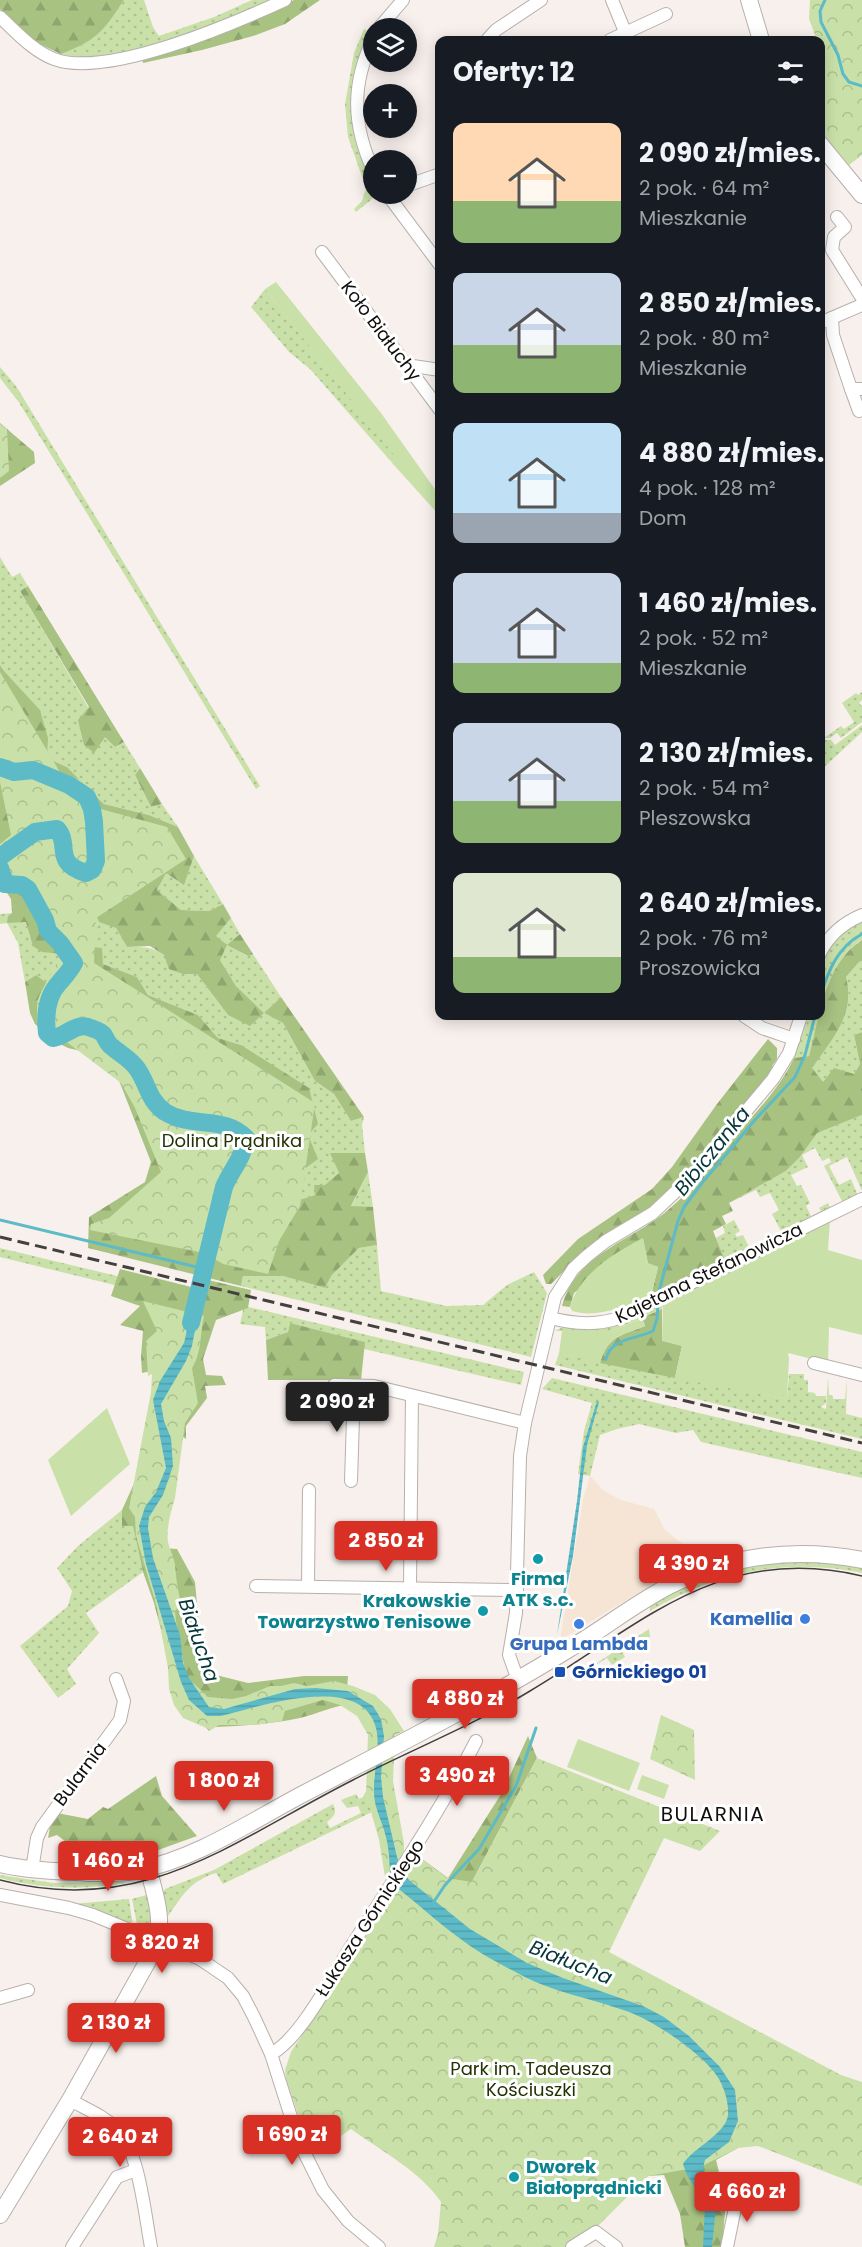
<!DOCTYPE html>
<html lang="pl">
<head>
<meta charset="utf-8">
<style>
  body { margin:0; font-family:Poppins,sans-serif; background:#242831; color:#f1f3f6; height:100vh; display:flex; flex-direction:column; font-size:22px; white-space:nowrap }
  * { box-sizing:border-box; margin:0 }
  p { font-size:20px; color:#9ea1a6 }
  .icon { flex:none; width:33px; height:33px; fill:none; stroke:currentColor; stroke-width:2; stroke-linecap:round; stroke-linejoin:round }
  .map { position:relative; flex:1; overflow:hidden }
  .panel { position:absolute; left:435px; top:36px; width:390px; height:984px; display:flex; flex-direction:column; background:#171b24; border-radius:12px; box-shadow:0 3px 15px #0003 }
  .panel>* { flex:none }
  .controls { position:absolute; left:363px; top:18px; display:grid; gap:12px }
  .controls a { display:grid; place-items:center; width:54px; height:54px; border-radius:50%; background:#171b24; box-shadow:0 3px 15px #0003; font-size:30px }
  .price { position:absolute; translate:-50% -51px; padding:0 14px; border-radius:6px; background:#d93025; color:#fff; font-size:20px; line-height:39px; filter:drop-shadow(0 2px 3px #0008) }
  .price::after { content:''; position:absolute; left:50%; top:36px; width:18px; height:14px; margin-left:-9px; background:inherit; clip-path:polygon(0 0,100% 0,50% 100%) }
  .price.active { background:#222; color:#fff }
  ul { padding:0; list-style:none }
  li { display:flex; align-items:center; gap:18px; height:150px; padding:0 18px }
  li span { display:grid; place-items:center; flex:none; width:168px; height:120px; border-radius:12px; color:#555 }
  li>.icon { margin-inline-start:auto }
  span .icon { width:72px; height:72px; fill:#fffc; stroke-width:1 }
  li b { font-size:26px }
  h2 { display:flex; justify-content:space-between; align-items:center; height:72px; padding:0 18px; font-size:26px }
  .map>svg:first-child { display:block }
  .commercial { fill:#f6e5d4 }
  .grass { fill:url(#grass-dots) }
  .forest { fill:url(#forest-firs) }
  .park { fill:url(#park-crowns) }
  .garden { fill:#c9e1a9 }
  .water { fill:url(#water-rules) }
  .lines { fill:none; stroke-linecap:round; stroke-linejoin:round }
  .stream { stroke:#5cbbc7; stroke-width:3 }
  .river { stroke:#5cbbc7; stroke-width:18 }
  .street-casing { stroke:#b7b0ac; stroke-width:14 }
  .secondary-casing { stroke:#b7b0ac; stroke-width:18 }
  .street { stroke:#fff; stroke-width:12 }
  .secondary { stroke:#fff; stroke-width:16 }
  .tram { stroke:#43403d; stroke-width:1.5 }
  .rail { stroke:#43403d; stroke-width:3; stroke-dasharray:12 6; stroke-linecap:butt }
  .culture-dot { fill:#0f9aa8; stroke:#fff; stroke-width:2 }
  .shop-dot { fill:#3f7fe0; stroke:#fff; stroke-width:2 }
  .transit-dot { fill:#1a4fb4; stroke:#fff; stroke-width:2 }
  .labels { text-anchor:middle; stroke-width:6; stroke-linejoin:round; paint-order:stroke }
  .street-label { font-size:18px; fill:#110f0d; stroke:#fff }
  .park-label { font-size:18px; fill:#233303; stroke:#fff }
  .culture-label { font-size:18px; font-weight:bold; fill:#0d838f; stroke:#fff }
  .shop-label { font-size:18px; font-weight:bold; fill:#366cbe; stroke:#fff; text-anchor:end }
  .transit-label { font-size:18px; font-weight:bold; fill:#164399; stroke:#fff; text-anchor:start }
  .water-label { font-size:20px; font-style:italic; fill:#05353a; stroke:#fff }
  .neighbourhood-label { font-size:20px; letter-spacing:1.5px; fill:#110f0d; stroke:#fff }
</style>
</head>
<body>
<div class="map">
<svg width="862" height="2247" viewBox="0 0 862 2247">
  <defs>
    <pattern id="grass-dots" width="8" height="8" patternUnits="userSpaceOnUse" patternTransform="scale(1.5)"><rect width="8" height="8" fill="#c9e1a9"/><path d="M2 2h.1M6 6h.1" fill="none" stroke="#acc090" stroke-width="1.8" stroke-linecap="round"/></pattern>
    <pattern id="forest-firs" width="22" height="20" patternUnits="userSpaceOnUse" patternTransform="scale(1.5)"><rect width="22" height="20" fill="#a8c282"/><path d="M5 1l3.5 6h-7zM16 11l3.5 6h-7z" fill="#90a66f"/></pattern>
    <pattern id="park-crowns" width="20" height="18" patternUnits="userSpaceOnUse" patternTransform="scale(1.5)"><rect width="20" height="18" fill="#c9e1a9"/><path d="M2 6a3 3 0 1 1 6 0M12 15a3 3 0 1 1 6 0" fill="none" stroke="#acc090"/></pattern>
    <pattern id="water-rules" width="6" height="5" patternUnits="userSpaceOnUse" patternTransform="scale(1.5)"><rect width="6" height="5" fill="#5cbbc7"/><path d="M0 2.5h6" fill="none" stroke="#4fa0aa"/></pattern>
  </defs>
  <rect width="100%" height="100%" fill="#f8f0ec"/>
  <polygon class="commercial" points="590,1476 604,1491 621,1500 654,1509 665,1530 686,1547 683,1566 560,1640 583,1499"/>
  <g class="grass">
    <path d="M124,0h20l9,27 6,9 55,-19 38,-17h21c-47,23 -128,56 -180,57 -11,1 -22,-1 -32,-3 36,-14 42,-22 63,-54z"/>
    <path d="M364,29l6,3c-17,37 -25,73 -11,113 6,16 14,32 15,49h4l-22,18 -2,-3 8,-8 4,-13 -18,-51 -3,-33 9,-51z"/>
    <polygon points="265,289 398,459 394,465 310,369 289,352 251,307"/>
    <polygon points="0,367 16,386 260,786 256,789 18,401 0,378"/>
    <polygon points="0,557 12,577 20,573 28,586 20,591 105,736 115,747 124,742 140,768 135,775 151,807 162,804 178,827 149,815 104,804 67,767 47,758 0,665"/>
    <polygon points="862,692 862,700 859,703 862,706 862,722 841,738 837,733 830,738 824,738 841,726 844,729 854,722 842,703 856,693 858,695"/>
    <polygon points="862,725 862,732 821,770 821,756 824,753 821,747 820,740 831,740 835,745"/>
    <polygon points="194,856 223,904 209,911 181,910 157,890 166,872 184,884"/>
    <path d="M91,903l8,18 17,7 11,19c33,-1 34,5 56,27h14l31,41 36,-2 -28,-27 -16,-26 -5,-25 16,-17 9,16 -12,11 19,11 6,-2 28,43 -17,16 19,10 32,58 19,13 17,27 13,-4 -2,8 3,28h-34l8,20 -24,22 -19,6 -55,-156 -23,-7 -20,-23 -50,-20 -11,-18 -34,-13 -11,-17z"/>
    <polygon points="12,913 27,922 64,955 51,986 36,975 25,982 18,943 7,923 0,924 0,914"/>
    <path d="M862,921v19l-5,3 -28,39 -8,31c0,-47 -6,-68 41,-92z"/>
    <path d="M862,961v71l-8,3 6,29 -6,10 -31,9 -12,-15c21,-29 45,-53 35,-91l13,-15z"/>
    <polygon points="809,1016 820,1016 809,1056 794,1058"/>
    <polygon points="862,1115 862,1191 847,1157 829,1166 839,1185 851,1179 858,1196 843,1203 824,1166 831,1162 829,1158 822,1161 815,1148 802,1155 808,1167 791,1175 797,1186 801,1185 810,1203 806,1206 811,1216 821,1211 819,1208 828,1203 831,1209 782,1233 772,1214 779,1210 770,1193 760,1197 756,1190 729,1203 786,1171 800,1157 816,1133"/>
    <polygon points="368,1172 373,1207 351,1207"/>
    <polygon points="734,1220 740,1231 735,1234 737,1237 743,1235 751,1251 725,1261 716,1238 725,1233 723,1226"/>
    <polygon points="377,1245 381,1291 446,1306 483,1305 507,1285 534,1272 547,1293 531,1357 241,1286 243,1276 283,1276 325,1288 332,1275 359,1248"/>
    <polygon points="0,1248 188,1293 184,1302 0,1257"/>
    <polygon points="663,1302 662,1309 612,1331 555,1331 565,1326"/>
    <polygon points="244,1306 524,1372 521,1385 364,1349 364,1342 290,1323 288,1332 266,1340 265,1327 240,1324"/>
    <polygon points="559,1353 787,1399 789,1374 804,1374 804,1380 808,1380 808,1392 815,1393 816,1396 826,1396 826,1403 821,1407 826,1409 828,1377 829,1395 833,1396 833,1399 845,1399 847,1379 846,1414 862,1418 862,1439 555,1365"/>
    <polygon points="552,1378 862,1452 862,1478 701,1442 693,1430 676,1433 639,1424 617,1429 600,1435 590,1476 578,1474 584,1431 592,1403 542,1389"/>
    <polygon points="122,1510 122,1526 133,1525 143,1572 86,1613 99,1633 67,1669 76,1684 58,1698 20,1646 68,1606 72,1591 57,1568 78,1546"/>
    <path d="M773,1560l89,5v8c-75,-16 -146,-1 -212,38v-5l40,-25z"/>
    <polygon points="649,1629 650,1637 645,1646 641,1641 622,1651 625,1657 612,1665 607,1658 565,1684"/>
    <path d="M367,1789l-1,5 6,18 -149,72 -7,-11c-26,8 -33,22 -48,43l-5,-23 2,-4 49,-19 119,-66c4,9 2,12 -6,18l3,6 31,-15 -3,-7 -11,2 -6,-8 15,-6 3,5 4,-2z"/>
    <path d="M0,1875l53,8 71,-1 2,1c-42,7 -85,6 -126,-5z"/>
    <polygon points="150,1894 152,1930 148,1931 138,1929 132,1899"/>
    <polygon points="129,1899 133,1926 73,1904"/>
  </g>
  <g class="forest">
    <path d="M0,0h124c-21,32 -27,40 -63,54l-24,-11 -37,-34z"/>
    <polygon points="294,0 320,0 285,24 253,36 202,50 143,63 142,57 259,17"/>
    <polygon points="0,423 34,452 35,463 0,486"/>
    <polygon points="28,586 124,742 115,747 105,737 94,753 84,745 78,720 89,707 20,591"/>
    <polygon points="0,665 3,670 40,710 48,738 47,758 67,767 104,804 149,815 178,827 194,856 184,885 166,873 157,890 181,910 209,911 223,904 231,918 216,936 227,945 240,934 253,954 248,956 227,945 220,960 236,986 264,1013 281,997 364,1117 351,1121 334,1094 315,1081 283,1023 264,1013 250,1026 228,1015 197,974 183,974 169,969 164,955 150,946 127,947 116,928 99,922 91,903 92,947 102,948 103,964 137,977 148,995 198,1015 218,1038 241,1045 309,1088 318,1124 308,1135 318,1159 296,1175 296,1201 315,1195 314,1185 325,1185 339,1173 330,1153 365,1153 368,1172 351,1206 373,1207 377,1245 359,1248 332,1275 325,1288 283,1276 243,1276 241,1286 88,1248 89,1217 145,1182 151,1162 118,1078 94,1054 68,1048 54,1041 35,1024 30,1013 25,982 36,975 51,986 63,954 42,952 33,946 26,922 7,923 8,916 12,913 11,899 0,882"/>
    <polygon points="140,768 162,804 151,807 135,775"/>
    <path d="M862,940v21l-3,1 -13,15c10,38 -14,62 -34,91l11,14 11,-14 20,6 6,-10 -6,-29 8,-3v83l-45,18 -17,24 -14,14 -57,32 4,8 -11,5 4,8 -13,7 12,29 -75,40 8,-33 -10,-3 -5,-25 -69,54 -4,14 -8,-1c13,-52 70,-65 106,-96 24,-20 43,-45 62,-68 23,-27 49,-52 64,-84l15,-2c11,-40 15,-91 53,-116z"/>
    <polygon points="768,1039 777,1048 777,1059 772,1066 775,1068 677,1184 657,1203 639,1216 589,1246 551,1284 546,1284 543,1275 578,1239 652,1189 672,1167 717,1104"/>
    <polygon points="120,1269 191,1287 195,1277 251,1290 248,1308 216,1320 203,1359 206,1375 222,1376 226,1385 205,1386 207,1398 186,1426 186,1439 171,1429 151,1371 142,1373 141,1356 143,1331 120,1325 140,1306 111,1296"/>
    <path d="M662,1309v31l20,6 -7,32 -75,-15c8,-28 21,-27 45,-37l-3,-8z"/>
    <polygon points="290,1323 365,1342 361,1380 268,1380 266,1340 288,1332"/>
    <path d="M137,1477l24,71 16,1 18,33 7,77 6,14 40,10 56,-7h44l-1,13 3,15c-17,2 -33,10 -50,14 -28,6 -55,8 -84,9v-2l-7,6 -20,-21 -22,-58 -13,-49 -11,-31 -10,-46h-11v-16z"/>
    <polygon points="528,1736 537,1758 472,1882 446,1882 418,1856 448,1878 503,1791"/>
    <polygon points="156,1776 162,1796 197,1836 150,1853 87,1864 86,1857 57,1835 48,1838 50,1827 57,1813 88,1819 103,1807 108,1809"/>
    <polygon points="593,2096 738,2148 716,2160 726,2200 722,2247 685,2247 680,2214 664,2175 648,2176 633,2191"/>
  </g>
  <g class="park">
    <polygon points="810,0 862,0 862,155 849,165 821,132 820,40 815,40 815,35 809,19"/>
    <polygon points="0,424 7,429 9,471 0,478"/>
    <polygon points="0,672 60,772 80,780 96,802 97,808 167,827 186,859 96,918 94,963 315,1103 300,1206 279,1241 268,1274 223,1264 204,1253 90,1230 91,1224 109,1218 161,1172 135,1108 121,1083 68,1043 56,1040 37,1021 37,1002 40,994 61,955 42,931 11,873 0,866 0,844 11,835 0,782"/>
    <path d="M143,1301l61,15c-4,17 -2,37 -12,52l6,35 -13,20 -10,75c-4,13 -9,30 -7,44 2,8 6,15 7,23 1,14 3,26 6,39l-6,7 1,10 10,55 22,21 24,2 14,-3 24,-10h11l13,-3 13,3 27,-5 19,5 22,9 15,14 14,22 -9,4 -2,46 11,62v13l-18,27 -7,-43 -13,-46 2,-59 -11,-19 -17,-11 -17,-5 -38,11 -3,10 -26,4h-37l-8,5 -28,-12 -9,-13 -5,-16 -1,-21 -12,-64 -20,-68 -1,-19 -6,-9 22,-116 1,-18 -4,2 -2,-35 11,-10z"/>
    <polygon points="661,1715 694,1730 695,1780 650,1759"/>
    <path d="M537,1758l183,73 -20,20 -36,-13 -55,114 232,123 21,7v104l-104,-40 -20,2 -38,19 -52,9 -51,51 -31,20h-132l4,-13 3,-32c-21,-31 -60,-51 -90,-73l-39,27 -26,-77 -1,-9 6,-18 127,-196 29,22 25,4z"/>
  </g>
  <g class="garden">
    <polygon points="276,282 381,413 439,495 439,515 394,465 397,459 265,289"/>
    <polygon points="830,1220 828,1250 862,1260 862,1335 829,1327 828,1363 788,1353 789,1359 787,1399 675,1378 682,1346 662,1341 663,1302"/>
    <path d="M643,1238l5,25 10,4 -8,33c-26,5 -52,19 -78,11l-2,-4c10,-34 43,-53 73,-69z"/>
    <path d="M642,1318l3,8c-25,10 -37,9 -45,37l-41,-10 3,-22h50z"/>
    <polygon points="107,1408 130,1464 71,1516 48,1460"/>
    <polygon points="578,1739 640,1763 629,1791 567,1767"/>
    <polygon points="642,1775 669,1785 664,1799 637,1789"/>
  </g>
  <g class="water">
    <path d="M194,1299h9l-4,10 -7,37 -6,15 -25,43 3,17 7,17 2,28 -10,29 -14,22 -1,11 5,30 27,77 3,28 6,15 20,29 15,2 71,-20 21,-1 32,3 25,15 8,13 3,17 -3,41 2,20 14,60 5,13 7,10 61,49 57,34 36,15 80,28 21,11 25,19 31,31 15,23 3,31 -9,21 -24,18 -2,8 13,38 -4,41h-9l2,-44 -18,-28 -4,-11c11,-17 43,-30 45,-49 1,-12 -4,-29 -11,-39 -14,-22 -63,-55 -88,-64 -35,-13 -74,-19 -108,-37 -13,-7 -27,-14 -40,-22 -32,-20 -60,-47 -90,-70 -2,-15 -1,-31 -5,-46 -3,-14 -12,-29 -12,-44 -1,-21 7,-44 2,-65 -14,-57 -118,-21 -155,-12h-14l-18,-16 -8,-18 -35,-118 -7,-38 6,-19 11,-15 10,-24 -13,-68 7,-19 24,-38z"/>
    <polygon points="597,1401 599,1402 587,1445 573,1556 557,1635 577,1501 583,1447"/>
  </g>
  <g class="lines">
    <g class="stream">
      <polyline points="825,0 820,11 821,22 838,55 843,74 849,82 862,86"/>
      <path d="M820,997c8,-25 17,-50 42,-63"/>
      <polyline points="0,1220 205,1269"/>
      <polyline points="658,1295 678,1221 684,1207 702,1183 754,1121 795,1077 805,1055 815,1016"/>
      <path d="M606,1359c4,-21 31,-20 47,-28l4,-12 1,-15"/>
      <polyline points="433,1903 445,1885 479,1849 516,1786 536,1728"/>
    </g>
    <g class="river">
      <path d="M0,767l14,5 19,-2 36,15 18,12 5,12 2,13 2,39 -4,9 -6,3c-34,-10 -15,-29 -29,-44l-22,3 -35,25"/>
      <path d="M0,868l5,16 17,1 6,4 17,31 3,11 12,12 14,20c-4,8 -9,13 -15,20 -12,13 -14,33 -12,50l6,5c12,-1 24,-17 38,-10 3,1 10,4 12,6 3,4 4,9 8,12 9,8 21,14 27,24 10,15 11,31 27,42 27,17 59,3 81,26 -2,19 -15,32 -22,49l-33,136"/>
    </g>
    <g class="street-casing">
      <g id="street">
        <polyline points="612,0 628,39"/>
        <path d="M0,17c16,15 33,34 54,42 53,20 181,-36 231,-59"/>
        <polyline points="379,28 403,0"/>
        <path d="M374,37c-23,47 -22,88 0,135"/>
        <polyline points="487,40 496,30 541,0"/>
        <polyline points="610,40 666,14"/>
        <polyline points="406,186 440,174"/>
        <polyline points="387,194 440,265"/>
        <polyline points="837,217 845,227 834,237 832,250 862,298"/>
        <polyline points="322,252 440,410"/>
        <polyline points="832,318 833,335 851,389 862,389"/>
        <polyline points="820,323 862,305"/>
        <polyline points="406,365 440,370"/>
        <polyline points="851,389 859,411"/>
        <path d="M820,953c9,-18 23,-30 42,-38"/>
        <polyline points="744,1016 762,1028 794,1039"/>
        <path d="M550,1318c25,6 47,8 72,-1l240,-118"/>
        <polyline points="814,1363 862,1375"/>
        <polyline points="334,1385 374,1386 525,1423"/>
        <polyline points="351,1481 354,1386"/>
        <polyline points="256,1586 517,1590"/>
        <polyline points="308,1586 309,1490"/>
        <polyline points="410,1587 412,1396"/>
        <polyline points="518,1680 509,1655 516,1613 520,1456 525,1423 555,1297 573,1269 587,1256 606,1241 653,1213 690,1178 773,1079 789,1053 801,1016"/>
        <polyline points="32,1870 37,1838 42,1827 120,1720 124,1701 116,1679"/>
        <polyline points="0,1895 69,1908 93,1915 200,1959 228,1978 243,1996 254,2017 271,2054 299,2142 323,2190 348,2221 379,2247"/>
        <polyline points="0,1998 28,1990"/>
        <path d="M271,2054c30,-16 61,-78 81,-109 43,-67 88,-133 124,-204"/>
        <path d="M70,2100c16,9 34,16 47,29 22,21 28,87 34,118"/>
        <polyline points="72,2247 117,2177 136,2170"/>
        <polyline points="572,2247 596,2232 616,2247"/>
        <polyline points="727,2247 735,2208 733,2202"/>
      </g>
    </g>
    <g class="secondary-casing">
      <g id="secondary">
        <polyline points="749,0 761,40"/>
        <polyline points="820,144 862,195"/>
        <path d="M0,1864c30,7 59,7 89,9 16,0 31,1 47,-2 62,-13 112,-48 167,-77 90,-47 180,-92 266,-145 34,-20 65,-45 100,-63 60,-31 127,-39 193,-26"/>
        <path d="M0,2215l70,-115 84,-150c12,-31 0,-58 -8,-89"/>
      </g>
    </g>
    <use href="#street" class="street"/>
    <use href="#secondary" class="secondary"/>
    <path class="tram" d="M0,1880c144,38 232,-39 353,-100 58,-30 121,-55 177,-89 111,-66 190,-149 332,-115"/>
    <polyline class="rail" points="0,1237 862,1443"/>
  </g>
  <g class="culture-dot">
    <circle cx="538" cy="1559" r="6"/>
    <circle cx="483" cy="1611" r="6"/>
    <circle cx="514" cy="2177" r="6"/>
  </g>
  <g class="shop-dot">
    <circle cx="805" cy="1619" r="6"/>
    <circle cx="579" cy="1624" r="6"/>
  </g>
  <rect class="transit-dot" x="554" y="1666" width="12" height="12" rx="3"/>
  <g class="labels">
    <g class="street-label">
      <text transform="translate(381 331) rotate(53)" y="6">Koło Białuchy</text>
      <text transform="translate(709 1273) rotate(-26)" y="6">Kajetana Stefanowicza</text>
      <text transform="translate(80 1774) rotate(-53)" y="6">Bularnia</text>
      <text transform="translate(370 1918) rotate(-57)" y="6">Łukasza Górnickiego</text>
    </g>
    <g class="park-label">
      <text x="232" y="1147">Dolina Prądnika</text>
      <text x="531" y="2075">Park im. Tadeusza<tspan x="531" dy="21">Kościuszki</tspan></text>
    </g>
    <g class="culture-label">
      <text x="538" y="1585">Firma<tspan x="538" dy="21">ATK s.c.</tspan></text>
      <text x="471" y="1607" text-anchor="end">Krakowskie<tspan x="471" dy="21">Towarzystwo Tenisowe</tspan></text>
      <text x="526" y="2173" text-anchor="start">Dworek<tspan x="526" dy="21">Białoprądnicki</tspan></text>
    </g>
    <g class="shop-label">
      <text x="793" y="1625">Kamellia</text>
      <text x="579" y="1650" text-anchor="middle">Grupa Lambda</text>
    </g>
    <g class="transit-label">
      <text x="572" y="1678">Górnickiego 01</text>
    </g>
    <g class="water-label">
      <text transform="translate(712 1151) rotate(-51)" y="7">Bibiczanka</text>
      <text transform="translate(199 1640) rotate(71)" y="7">Białucha</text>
      <text transform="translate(571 1962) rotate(22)" y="7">Białucha</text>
    </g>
    <g class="neighbourhood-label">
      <text x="713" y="1821">BULARNIA</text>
    </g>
  </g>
</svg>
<div class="controls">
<a><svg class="icon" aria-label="layers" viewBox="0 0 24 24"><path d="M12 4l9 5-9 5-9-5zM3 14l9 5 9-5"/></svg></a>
<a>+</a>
<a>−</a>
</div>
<b class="price active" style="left:337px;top:1433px">2 090 zł</b>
<b class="price" style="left:386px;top:1572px">2 850 zł</b>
<b class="price" style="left:691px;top:1595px">4 390 zł</b>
<b class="price" style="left:465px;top:1730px">4 880 zł</b>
<b class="price" style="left:457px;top:1807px">3 490 zł</b>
<b class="price" style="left:224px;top:1812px">1 800 zł</b>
<b class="price" style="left:108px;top:1892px">1 460 zł</b>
<b class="price" style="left:162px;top:1974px">3 820 zł</b>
<b class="price" style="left:116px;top:2054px">2 130 zł</b>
<b class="price" style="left:292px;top:2166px">1 690 zł</b>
<b class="price" style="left:120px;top:2168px">2 640 zł</b>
<b class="price" style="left:747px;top:2223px">4 660 zł</b>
<section class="panel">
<h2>Oferty: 12<svg class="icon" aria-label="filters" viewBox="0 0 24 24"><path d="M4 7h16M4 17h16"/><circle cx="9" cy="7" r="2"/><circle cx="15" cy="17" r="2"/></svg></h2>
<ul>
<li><span style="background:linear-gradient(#ffd9b3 65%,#8fb573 0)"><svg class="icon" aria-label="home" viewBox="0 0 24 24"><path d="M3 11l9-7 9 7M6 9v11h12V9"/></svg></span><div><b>2 090 zł/mies.</b><p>2 pok. · 64 m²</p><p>Mieszkanie</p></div></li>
<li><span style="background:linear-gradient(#c9d6e8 60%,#8fb573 0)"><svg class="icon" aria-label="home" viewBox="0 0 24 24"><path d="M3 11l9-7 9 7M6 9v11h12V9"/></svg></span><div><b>2 850 zł/mies.</b><p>2 pok. · 80 m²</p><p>Mieszkanie</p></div></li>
<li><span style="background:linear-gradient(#bfe0f5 75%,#9aa5b1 0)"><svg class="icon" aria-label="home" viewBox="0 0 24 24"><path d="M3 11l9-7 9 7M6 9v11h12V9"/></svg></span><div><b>4 880 zł/mies.</b><p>4 pok. · 128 m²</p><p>Dom</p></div></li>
<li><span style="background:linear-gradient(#c9d6e8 75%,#8fb573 0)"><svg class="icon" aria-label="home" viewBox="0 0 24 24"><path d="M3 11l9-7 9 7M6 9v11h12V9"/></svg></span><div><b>1 460 zł/mies.</b><p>2 pok. · 52 m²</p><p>Mieszkanie</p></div></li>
<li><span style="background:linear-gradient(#c9d6e8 65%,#8fb573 0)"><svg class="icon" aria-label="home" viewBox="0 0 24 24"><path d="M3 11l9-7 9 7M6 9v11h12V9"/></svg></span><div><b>2 130 zł/mies.</b><p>2 pok. · 54 m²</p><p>Pleszowska</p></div></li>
<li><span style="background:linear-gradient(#dfe7d0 70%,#8fb573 0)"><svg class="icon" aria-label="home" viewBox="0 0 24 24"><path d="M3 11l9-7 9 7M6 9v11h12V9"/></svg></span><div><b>2 640 zł/mies.</b><p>2 pok. · 76 m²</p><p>Proszowicka</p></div></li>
</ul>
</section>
</div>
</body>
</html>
